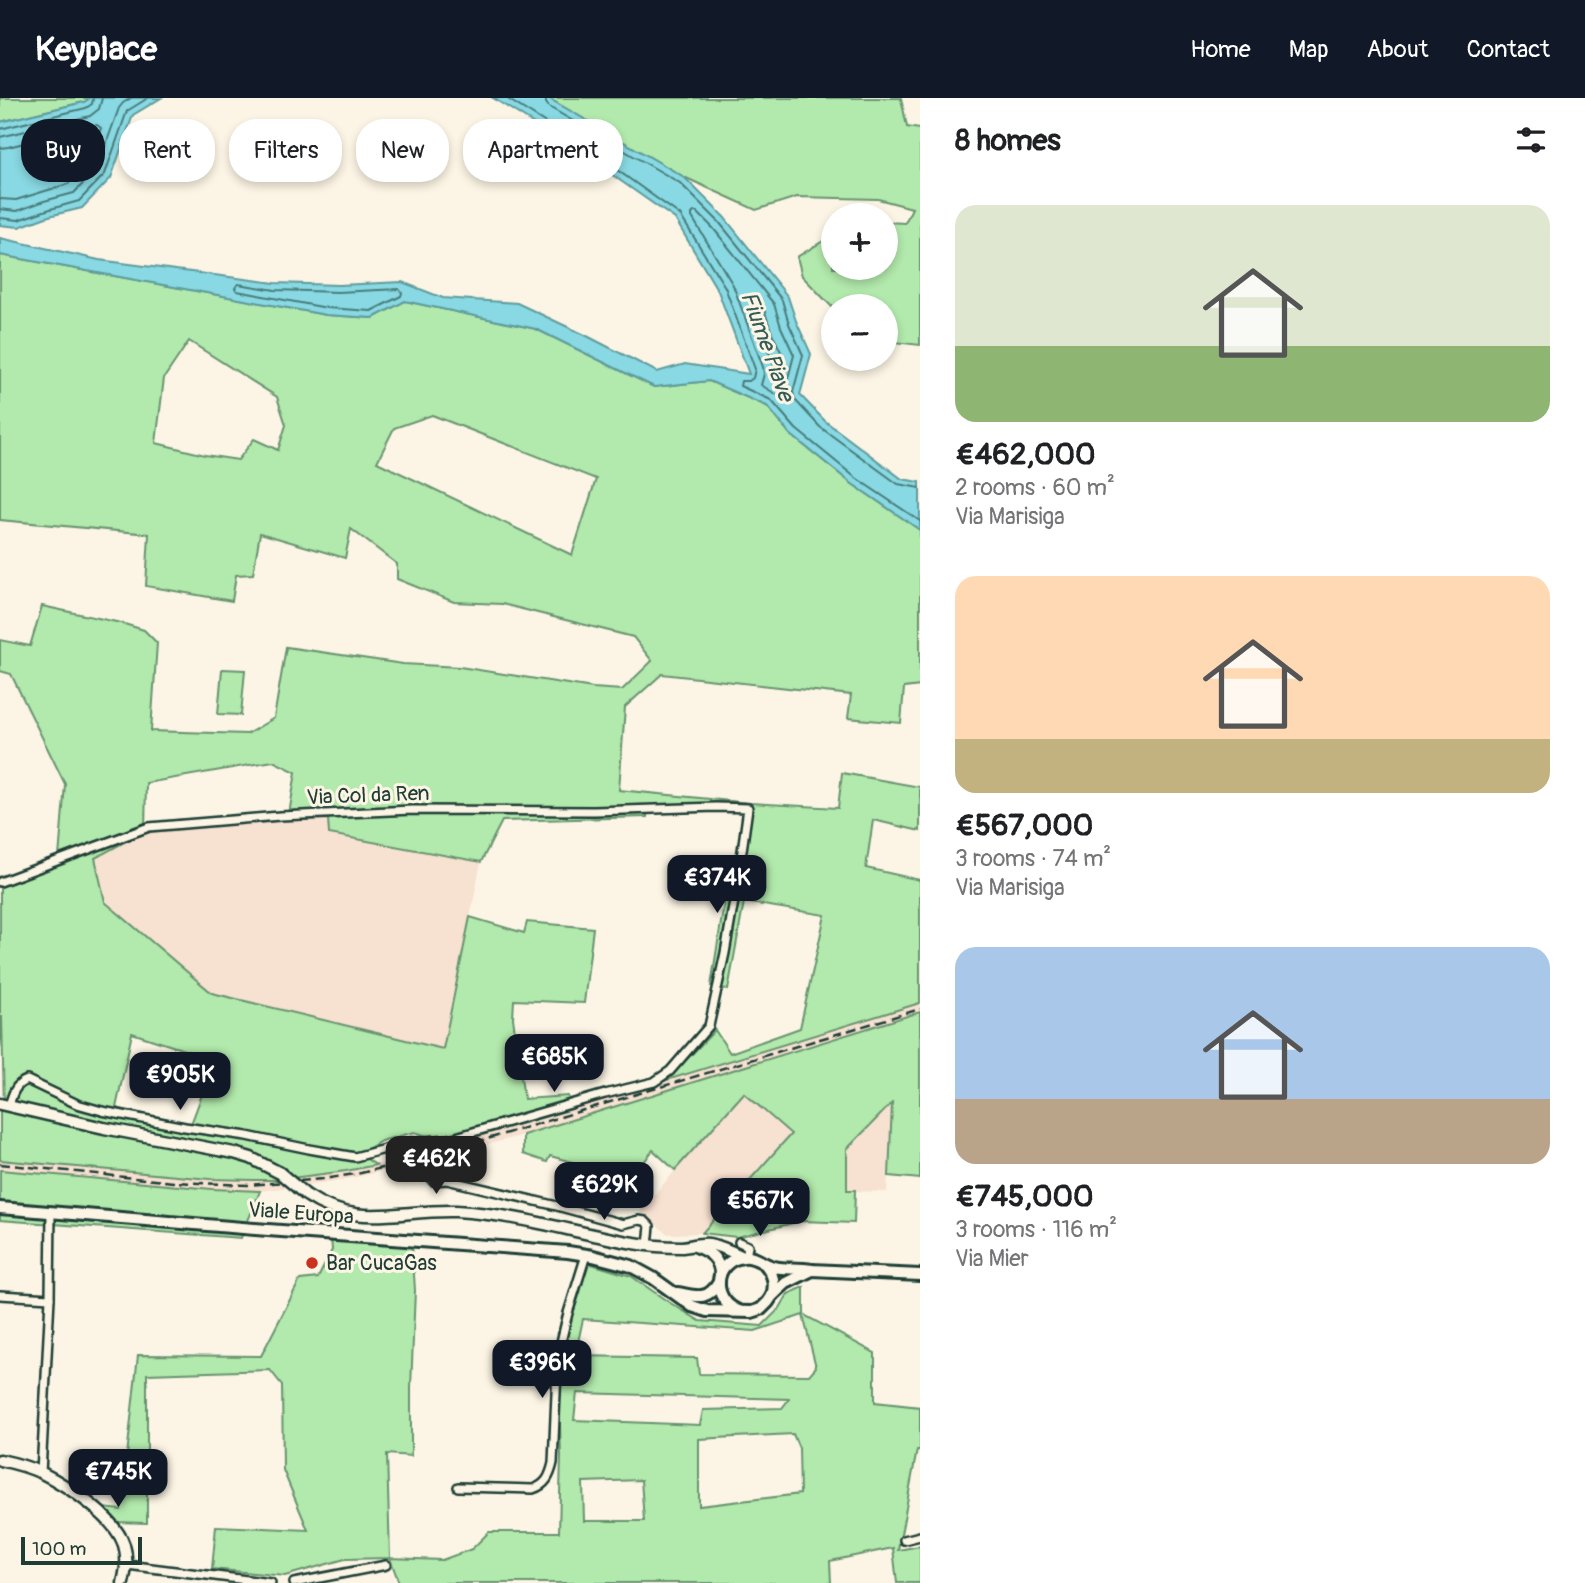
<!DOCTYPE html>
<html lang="en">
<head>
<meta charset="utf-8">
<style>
  body { margin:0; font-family:Pangolin,sans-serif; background:#f2f2f2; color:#202124; height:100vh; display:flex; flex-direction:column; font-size:26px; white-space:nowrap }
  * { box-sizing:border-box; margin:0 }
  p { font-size:23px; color:#757577 }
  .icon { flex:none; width:38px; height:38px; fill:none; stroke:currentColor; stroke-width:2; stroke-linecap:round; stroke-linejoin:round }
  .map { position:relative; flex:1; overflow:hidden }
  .details { display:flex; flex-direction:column; background:#fff; width:665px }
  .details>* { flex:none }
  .hud { position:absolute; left:21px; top:21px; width:665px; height:63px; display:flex; gap:14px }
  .buttons { position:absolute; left:821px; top:105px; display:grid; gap:14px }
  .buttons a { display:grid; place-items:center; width:77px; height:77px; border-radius:50%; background:#fff; box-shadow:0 4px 10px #0003; font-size:35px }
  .scale { position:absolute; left:21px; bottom:18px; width:121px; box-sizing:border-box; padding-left:7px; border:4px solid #1f3d34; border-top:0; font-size:19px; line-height:24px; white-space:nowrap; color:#1f3d34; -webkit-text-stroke:5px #fcf5e5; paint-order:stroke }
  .price { position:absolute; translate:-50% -60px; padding:0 16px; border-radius:14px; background:#111827; color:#fff; font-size:23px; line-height:46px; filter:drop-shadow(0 2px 4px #0008) }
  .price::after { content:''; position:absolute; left:50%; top:42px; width:21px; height:16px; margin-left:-10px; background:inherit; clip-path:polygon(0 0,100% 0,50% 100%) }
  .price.current { background:#222; color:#fff }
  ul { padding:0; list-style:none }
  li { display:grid; align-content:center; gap:14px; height:371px; padding:0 35px }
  li span { display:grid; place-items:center; height:217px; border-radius:21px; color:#555 }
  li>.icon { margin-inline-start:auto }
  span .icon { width:126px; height:126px; fill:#fffc; stroke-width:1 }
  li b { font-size:30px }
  h2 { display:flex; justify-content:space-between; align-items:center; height:84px; padding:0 35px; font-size:30px }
  .tag { padding:0 24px; border-radius:28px; background:#fff; box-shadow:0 4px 10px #0003; font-size:24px; line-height:63px }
  .tag.current { background:#111827; color:#fff }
  header { display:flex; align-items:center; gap:42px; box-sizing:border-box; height:98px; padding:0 35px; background:#111827; color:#fff }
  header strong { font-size:33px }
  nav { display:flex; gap:38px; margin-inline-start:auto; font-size:24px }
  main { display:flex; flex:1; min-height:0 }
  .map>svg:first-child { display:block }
  .built { fill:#f7e1d1 }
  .green { fill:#b2e9ac; stroke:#689370; stroke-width:2; fill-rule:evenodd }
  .water { fill:#88d9e3; stroke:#5e9b9d; stroke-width:2 }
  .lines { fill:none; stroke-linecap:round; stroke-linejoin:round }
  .shore { stroke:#497b7a; stroke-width:2 }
  .street-casing { stroke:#1f3d34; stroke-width:12 }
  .secondary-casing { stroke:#1f3d34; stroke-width:15 }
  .primary-casing { stroke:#1f3d34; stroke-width:16 }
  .street { stroke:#fcf5e5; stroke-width:7 }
  .secondary { stroke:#fcf5e5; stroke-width:10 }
  .primary { stroke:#fcf5e5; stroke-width:10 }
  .rail { stroke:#1f3d34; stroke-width:2.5; stroke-dasharray:10 5; stroke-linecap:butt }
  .secondary-bridge-casing { stroke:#1f3d34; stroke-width:15; stroke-linecap:butt }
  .secondary-bridge { stroke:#fcf5e5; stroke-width:10 }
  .poi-dot { fill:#c8321e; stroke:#fcf5e5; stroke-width:2.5 }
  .labels { text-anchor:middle; stroke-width:6; stroke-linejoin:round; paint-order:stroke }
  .street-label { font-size:21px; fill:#1f3d34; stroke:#fcf5e5 }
  .poi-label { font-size:21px; fill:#1f3d34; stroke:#fcf5e5; text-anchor:start }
  .water-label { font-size:23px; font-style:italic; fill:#345c57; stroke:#fcf5e5 }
</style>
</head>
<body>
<header>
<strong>Keyplace</strong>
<nav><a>Home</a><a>Map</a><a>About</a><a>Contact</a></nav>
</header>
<main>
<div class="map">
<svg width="920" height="1485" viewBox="0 0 920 1485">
  <rect width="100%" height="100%" fill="#fcf5e5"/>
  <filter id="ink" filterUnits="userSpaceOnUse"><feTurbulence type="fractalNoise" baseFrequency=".0143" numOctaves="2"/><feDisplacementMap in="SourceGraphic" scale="14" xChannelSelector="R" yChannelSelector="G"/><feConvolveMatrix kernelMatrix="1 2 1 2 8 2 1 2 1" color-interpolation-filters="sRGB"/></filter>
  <g filter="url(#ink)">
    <g class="built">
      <polygon points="328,721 329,736 481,764 444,951 212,895 105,804 95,760 145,733"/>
      <polygon points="920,905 920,914 523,1037 432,1062 343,1082 260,1093 212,1091 0,1072 0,1062 210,1081 276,1082 346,1073 412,1059 451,1046 572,1011"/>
      <polygon points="743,995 792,1036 702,1135 668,1136 639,1114"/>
      <polygon points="893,1004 887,1094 847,1093 847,1051"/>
    </g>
    <g class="green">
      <polygon points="0,0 90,0 84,4 0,24"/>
      <polygon points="548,0 901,0 907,29 920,31 920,247 886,243 886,208 833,208 833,210 802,178 797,159 833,137 833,170 886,170 886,124 905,125 912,110 878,101 797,99 756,112 684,79"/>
      <path d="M0,157l326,60 47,3 32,-17 131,28 118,58 55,-6 58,25 23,28 61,49 69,47v156l-16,2 -3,35 -53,-5 3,-23 -189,-21 -37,33 -6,83 132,13 87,5 4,-35 78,14v44l-47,-11 -7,48 54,12v123l-253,77 48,-50 15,23 70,-25 25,-113 -81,-13 -16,88 -17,-4 16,-102 18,-31 5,-43 -102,-3 -1,10 -145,4 -21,41 -152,-28 -1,-15 -40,1 8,-48 -23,-11 -127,22 -1,48 -50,27 10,44 107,91 231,56 27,-132 54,16 3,-11 66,6 -9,75 -70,-3 -1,18 11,81 44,-3 4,13 -121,35 -36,-12 -34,9 -22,13 17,11 -30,6 -70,9h-22l-44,-1 -210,-19v-51h4l-2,-93 -2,31v-167l59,-23 6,-73 -54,-110 -11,-3v-31l30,6 12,-40 79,17 23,7 13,13 -6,88 96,3 27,-16 12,-71 117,17 57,3 133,21 29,2 30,-29 -19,-24 -131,-33 -48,-2 -57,-23v-15l-46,-35 -6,29 -85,-25 -7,41 -17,1 -4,26 -86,-15 3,-52 -149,-14zM189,243l88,56 9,28 -8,25 -24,-11 -16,21 -33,-5 -49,-12 8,-65zM432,317l164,64 -24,76 -195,-93 17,-34zM132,935l83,27 -24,64 -75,-16z"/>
      <polygon points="222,571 245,572 241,617 218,616"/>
      <polygon points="920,914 920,1081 889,1078 892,1005 847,1051 847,1092 855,1092 854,1125 801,1123 737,1139 702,1135 791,1036 744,995 675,1072 653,1052 632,1080 550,1058 547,1064 523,1056 523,1037"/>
      <polygon points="0,1072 212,1091 260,1093 241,1140 0,1122"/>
      <path d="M331,1139l81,7 3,46 -4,98v68l-24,-2 3,104 52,2 30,-11 17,-17h70l2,-76 -2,-60 2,-30 3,-27 16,-46 8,-30 43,13 36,25 33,20 62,5 18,-18 8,-14 16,-7v28l71,38v49l45,5v43h-3l-19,100 22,-4v37h-23l-4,-35 -63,13 1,22h-432l-9,-25 -45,1 -60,17 -73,-7 4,-43 92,4 -25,-60 -1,-85 -12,-15 -123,4v149l-33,-1 -28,-16 35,4 17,-155 123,1 39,-76 18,-2 14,-28zM803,1217l13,52 -7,8 -110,-1 -2,-16 -122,-2 8,-37 172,12zM577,1295l212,6 -7,9 -79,2 -3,15 -126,-5zM793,1336l6,14 1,46 -101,12v-67zM641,1382l3,41h-60l-1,-39z"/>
    </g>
    <g class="water">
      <polygon points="90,0 161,0 133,17 111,80 82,110 49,118 19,129 0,127 0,24 84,4"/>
      <polygon points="493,0 548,0 684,79 724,119 788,199 796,223 811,256 800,297 825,323 902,381 920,384 920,432 851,385 790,336 767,308 709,283 654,289 536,231 405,203 373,220 326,217 0,157 0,140 99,162 275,185 339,187 402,184 443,200 517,205 587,238 657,274 685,266 749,276 718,193 675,121 588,60"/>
    </g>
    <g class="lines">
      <g class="shore">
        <polyline points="506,0 592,54 680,117 725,189 755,271 753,280 749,283 741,283 740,288 771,302 796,331 856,380 920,423"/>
        <polyline points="546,0 546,5 549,9 680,85 719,124 782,202 789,226 803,257 793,294 795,302 820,329 898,386 920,390"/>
        <polyline points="0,31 86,10 92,6 93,0"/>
        <polyline points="0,39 90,18 99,11 102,0"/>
        <polyline points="0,50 8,49 97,27 101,30 88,65 68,86 16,102 0,101"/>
        <polyline points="0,111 17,113 44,103 74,95 97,71 119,10 123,5 131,0"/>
        <polygon points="694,114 697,114 713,130 774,206 781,229 794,257 784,296 782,298 779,298 761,287 764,276 763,269 733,187 692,119 692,116"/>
        <polyline points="0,120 18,122 47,112 79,103 105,76 127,13 148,0"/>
        <polygon points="238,186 275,192 338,194 399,191 402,195 401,198 371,213 327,210 237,193 235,190"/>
        <polygon points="754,201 757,202 764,211 771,233 783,258 780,268 778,270 774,268 751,206 752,203"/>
      </g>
      <g class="street-casing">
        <g id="street">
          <path d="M0,784l149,-55 131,-11 132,-6 182,1 122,-4 32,1 -9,64 -14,81 -16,73 -39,45 -16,11 -49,12 -156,45 -38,3 -56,15 -46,-8 -62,-13 -62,-9 -83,-16 -25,-7 -50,-24c-12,4 -15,15 -18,26"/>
          <polyline points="433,1083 447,1082 557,1108 623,1126 639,1122 645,1123 650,1128 648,1147"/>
          <polyline points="739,1144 748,1148 746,1159"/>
          <polyline points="0,1197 50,1200"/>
          <polyline points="41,1375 50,1200 51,1114"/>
          <path d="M458,1389l75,2c13,-4 17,-13 20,-26l4,-93 4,-28 7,-29 18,-58"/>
          <polyline points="904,1442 920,1438"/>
          <polyline points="127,1467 271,1485"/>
          <polyline points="294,1485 386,1467"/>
        </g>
      </g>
      <g class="secondary-casing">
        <g id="secondary">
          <polyline points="0,1006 104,1030 234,1055 251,1060 280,1075"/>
          <path d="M306,1097c52,35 94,14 150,16 60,3 120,22 178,32 16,3 33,4 48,4 9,-1 18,-4 27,-3 12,2 24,8 34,13"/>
          <path d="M695,1148c14,6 25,12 25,29"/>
          <path d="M0,1362c14,3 29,7 42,13 26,13 73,44 82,72 4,13 2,25 -1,38"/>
        </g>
      </g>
      <g class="primary-casing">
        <g id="primary">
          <polyline points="0,1110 268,1132 568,1154 593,1158 631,1168 653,1180 692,1208 707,1213 752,1214 761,1211 768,1204 772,1198 786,1185 812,1172"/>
          <path d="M765,1166c8,10 11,19 7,32"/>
          <path d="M677,1195c19,3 30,9 42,-11"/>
          <path d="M739,1213c-28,-10 -27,-50 4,-54 12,-2 20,8 31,10 12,3 24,0 38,3l108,5"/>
        </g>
      </g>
      <use href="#street" class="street"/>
      <use href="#secondary" class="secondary"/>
      <use href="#primary" class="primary"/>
      <polyline class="rail" points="0,1066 173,1084 248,1087 324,1081 361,1075 434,1057 920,911"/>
      <g class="secondary-bridge-casing">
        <polyline id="secondary-bridge" points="280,1075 306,1097"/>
      </g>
      <use href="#secondary-bridge" class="secondary-bridge"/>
    </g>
  </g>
  <circle class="poi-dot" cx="312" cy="1165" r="7"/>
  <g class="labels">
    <g class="street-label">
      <text transform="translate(368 697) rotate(-2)" y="7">Via Col da Ren</text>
      <text transform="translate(301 1115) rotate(4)" y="7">Viale Europa</text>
    </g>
    <g class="poi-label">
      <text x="326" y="1172">Bar CucaGas</text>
    </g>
    <g class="water-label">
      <text transform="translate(768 248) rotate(70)" y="8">Fiume Piave</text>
    </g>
  </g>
</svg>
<div class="buttons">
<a>+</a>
<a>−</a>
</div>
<div class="scale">100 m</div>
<b class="price" style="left:717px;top:817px">€374K</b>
<b class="price" style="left:554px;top:996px">€685K</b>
<b class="price" style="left:180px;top:1014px">€905K</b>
<b class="price current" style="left:436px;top:1098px">€462K</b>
<b class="price" style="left:604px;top:1124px">€629K</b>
<b class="price" style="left:760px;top:1140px">€567K</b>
<b class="price" style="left:542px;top:1302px">€396K</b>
<b class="price" style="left:118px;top:1411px">€745K</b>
<div class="hud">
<a class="tag current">Buy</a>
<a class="tag">Rent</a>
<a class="tag">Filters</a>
<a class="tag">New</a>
<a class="tag">Apartment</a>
</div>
</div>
<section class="details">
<h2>8 homes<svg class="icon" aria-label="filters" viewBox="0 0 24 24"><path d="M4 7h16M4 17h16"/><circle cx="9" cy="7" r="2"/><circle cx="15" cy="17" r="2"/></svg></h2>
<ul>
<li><span style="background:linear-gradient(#dfe7d0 65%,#8fb573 0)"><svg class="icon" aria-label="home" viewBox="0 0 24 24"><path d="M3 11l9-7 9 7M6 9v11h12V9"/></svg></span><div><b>€462,000</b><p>2 rooms · 60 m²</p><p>Via Marisiga</p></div></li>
<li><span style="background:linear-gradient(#ffd9b3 75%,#c2b280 0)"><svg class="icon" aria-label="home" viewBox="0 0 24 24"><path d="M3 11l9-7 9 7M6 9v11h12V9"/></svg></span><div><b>€567,000</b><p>3 rooms · 74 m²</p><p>Via Marisiga</p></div></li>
<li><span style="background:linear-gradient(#a9c7e8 70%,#b9a48a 0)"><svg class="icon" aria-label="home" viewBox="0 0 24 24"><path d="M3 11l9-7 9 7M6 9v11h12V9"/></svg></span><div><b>€745,000</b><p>3 rooms · 116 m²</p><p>Via Mier</p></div></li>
</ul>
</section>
</main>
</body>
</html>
